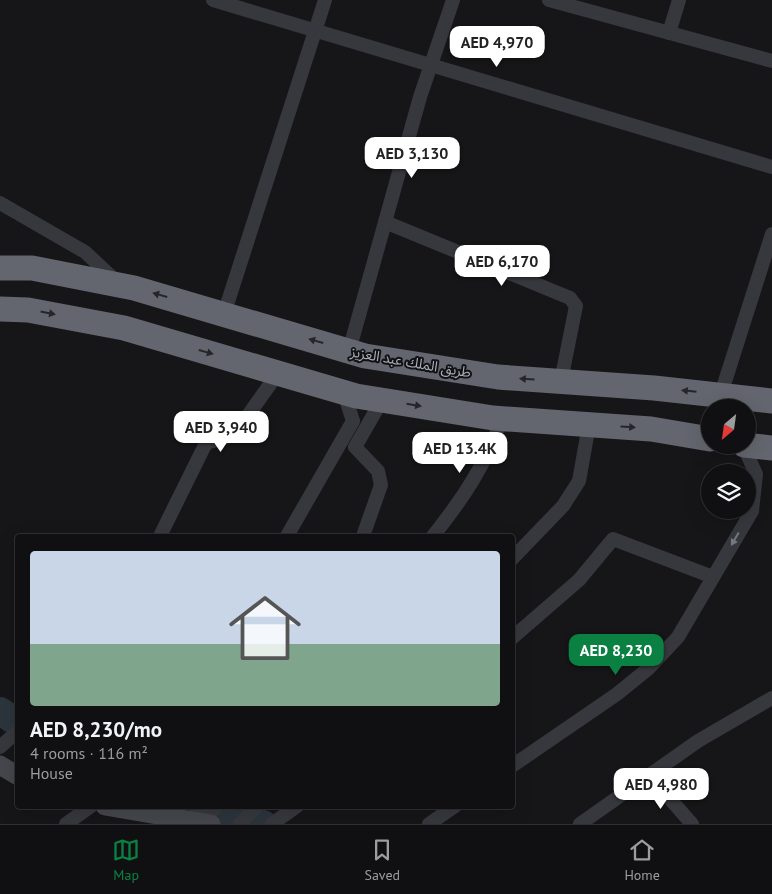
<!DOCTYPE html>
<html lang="en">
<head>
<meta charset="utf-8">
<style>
  body { margin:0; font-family:"PT Sans","Noto Sans Arabic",sans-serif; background:#19191b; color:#f1f3f6; height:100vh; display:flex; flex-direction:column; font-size:19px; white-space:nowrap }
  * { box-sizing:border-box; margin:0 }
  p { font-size:16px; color:#9c9d9f }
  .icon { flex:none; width:28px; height:28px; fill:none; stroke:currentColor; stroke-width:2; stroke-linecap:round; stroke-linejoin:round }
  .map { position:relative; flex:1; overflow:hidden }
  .sheet { position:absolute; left:15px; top:534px; width:500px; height:275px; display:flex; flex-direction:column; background:#101012; border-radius:5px; box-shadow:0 5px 20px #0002,0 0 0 1px #303032 }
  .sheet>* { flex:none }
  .needle { width:32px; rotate:209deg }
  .buttons { position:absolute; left:701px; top:399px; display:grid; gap:10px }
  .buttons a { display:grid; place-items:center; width:55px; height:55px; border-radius:50%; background:#101012; box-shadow:0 5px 20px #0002,0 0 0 1px #303032; font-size:25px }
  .price { position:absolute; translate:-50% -42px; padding:0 11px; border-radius:10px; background:#fff; color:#222; font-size:16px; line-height:32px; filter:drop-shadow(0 1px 2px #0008) }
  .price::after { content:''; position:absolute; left:50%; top:30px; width:15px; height:11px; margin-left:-8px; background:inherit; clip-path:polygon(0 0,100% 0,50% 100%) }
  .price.on { background:#0b8043; color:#fff }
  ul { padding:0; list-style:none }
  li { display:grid; align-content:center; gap:10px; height:265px; padding:0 15px }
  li+li { border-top:1px solid #303032 }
  li span { display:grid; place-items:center; height:155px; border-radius:5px; color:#555 }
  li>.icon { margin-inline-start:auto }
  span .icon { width:90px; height:90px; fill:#fffc; stroke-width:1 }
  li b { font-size:21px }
  .tabs { display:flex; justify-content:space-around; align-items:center; height:70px; border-top:1px solid #303032; background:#101012; font-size:14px; color:#9c9d9f }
  .tabs a { display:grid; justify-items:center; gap:2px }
  .tabs .on { color:#0b8043 }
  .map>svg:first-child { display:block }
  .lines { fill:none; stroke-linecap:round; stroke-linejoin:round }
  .river { stroke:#2c353c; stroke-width:28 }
  .street { stroke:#37383d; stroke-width:14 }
  .secondary { stroke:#45474d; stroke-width:19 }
  .highway { stroke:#63666e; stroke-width:25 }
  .oneway { fill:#26262a }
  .oneway2 { fill:#757881 }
  .labels { text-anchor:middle; stroke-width:4; stroke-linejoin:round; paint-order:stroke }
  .street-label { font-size:14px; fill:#a8adb8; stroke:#111113 }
</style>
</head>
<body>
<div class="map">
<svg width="772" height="824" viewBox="0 0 772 824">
  <rect width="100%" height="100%" fill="#161618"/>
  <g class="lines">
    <g class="river">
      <polyline points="0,711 18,723"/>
      <polyline points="207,806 263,824"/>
    </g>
    <g class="street">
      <polyline points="213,0 772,167"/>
      <polyline points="549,0 772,61"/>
      <polyline points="669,33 679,0"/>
      <polyline points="0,203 85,252 117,282"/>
      <polyline points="385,222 570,298 576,306 561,381"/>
      <polyline points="224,314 325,0"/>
      <polyline points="349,351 420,97 453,0"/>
      <polyline points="721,394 772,234"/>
      <polyline points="160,536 206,443 234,435 278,373"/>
      <polyline points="287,536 353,421 344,393"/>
      <polyline points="363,536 381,485 378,471 355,447 382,400"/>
      <path d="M433,536c28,-35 55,-74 68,-117"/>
      <polyline points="512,559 563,506 579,481 589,425"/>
      <polyline points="512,638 579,580 613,539 713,577"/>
      <polyline points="0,747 18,731"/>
      <polyline points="512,766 617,694 649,668 678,637 752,511 756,474 743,445"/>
      <polyline points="651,777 692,824"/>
      <polyline points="191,821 199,806"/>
      <polyline points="204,823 216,806"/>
      <polyline points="66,824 91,806"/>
      <polyline points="240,824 257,806"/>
      <polyline points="272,824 297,806"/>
      <polyline points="429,824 455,806"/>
      <polyline points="580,824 698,741 772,698"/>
    </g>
    <g class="secondary">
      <polyline points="0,765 18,776"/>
      <polyline points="105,806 211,824"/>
    </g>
    <g class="highway">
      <polyline points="0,268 32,268 134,288 365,356 498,377 654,388 772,401"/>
      <polyline points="0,309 28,310 124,328 356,396 493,418 651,429 710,439"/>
      <polyline points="744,445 772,448"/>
    </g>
  </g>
  <defs><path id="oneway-solid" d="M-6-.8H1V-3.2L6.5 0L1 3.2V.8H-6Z" transform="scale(1.25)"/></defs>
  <g class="oneway">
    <use href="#oneway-solid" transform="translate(160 295) rotate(-164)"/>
    <use href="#oneway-solid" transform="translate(48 313) rotate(11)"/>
    <use href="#oneway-solid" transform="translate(316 341) rotate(-164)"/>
    <use href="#oneway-solid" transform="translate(206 352) rotate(16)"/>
    <use href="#oneway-solid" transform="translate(527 379) rotate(-176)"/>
    <use href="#oneway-solid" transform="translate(689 391) rotate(-174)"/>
    <use href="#oneway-solid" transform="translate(414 405) rotate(9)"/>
    <use href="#oneway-solid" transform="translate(628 427) rotate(4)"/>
  </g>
  <use class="oneway2" href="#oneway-solid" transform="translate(735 539) rotate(120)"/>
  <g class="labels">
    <g class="street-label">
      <text transform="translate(411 362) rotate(10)" y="5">طريق الملك عبد العزيز</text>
    </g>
  </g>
</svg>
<div class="buttons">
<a><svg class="needle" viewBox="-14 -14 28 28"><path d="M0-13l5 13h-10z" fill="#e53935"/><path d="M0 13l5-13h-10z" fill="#9c9d9f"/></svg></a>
<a><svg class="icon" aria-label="layers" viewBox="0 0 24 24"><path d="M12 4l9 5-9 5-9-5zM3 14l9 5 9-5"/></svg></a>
</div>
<b class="price" style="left:497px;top:68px">AED 4,970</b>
<b class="price" style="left:412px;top:179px">AED 3,130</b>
<b class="price" style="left:502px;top:287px">AED 6,170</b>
<b class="price" style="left:221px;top:453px">AED 3,940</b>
<b class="price" style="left:460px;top:474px">AED 13.4K</b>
<b class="price on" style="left:616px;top:676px">AED 8,230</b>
<b class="price" style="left:661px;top:810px">AED 4,980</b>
<section class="sheet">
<ul>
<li><span style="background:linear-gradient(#c9d6e8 60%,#7fa58c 0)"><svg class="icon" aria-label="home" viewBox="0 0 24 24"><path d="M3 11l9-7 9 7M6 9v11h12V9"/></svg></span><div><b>AED 8,230/mo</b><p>4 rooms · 116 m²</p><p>House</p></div></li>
</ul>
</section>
</div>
<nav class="tabs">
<a class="on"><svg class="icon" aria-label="map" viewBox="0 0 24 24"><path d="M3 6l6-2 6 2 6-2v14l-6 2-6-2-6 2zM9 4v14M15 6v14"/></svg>Map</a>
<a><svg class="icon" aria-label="saved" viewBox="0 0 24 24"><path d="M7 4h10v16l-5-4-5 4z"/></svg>Saved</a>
<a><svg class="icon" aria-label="home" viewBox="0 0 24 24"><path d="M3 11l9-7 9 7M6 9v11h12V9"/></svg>Home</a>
</nav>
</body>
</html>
